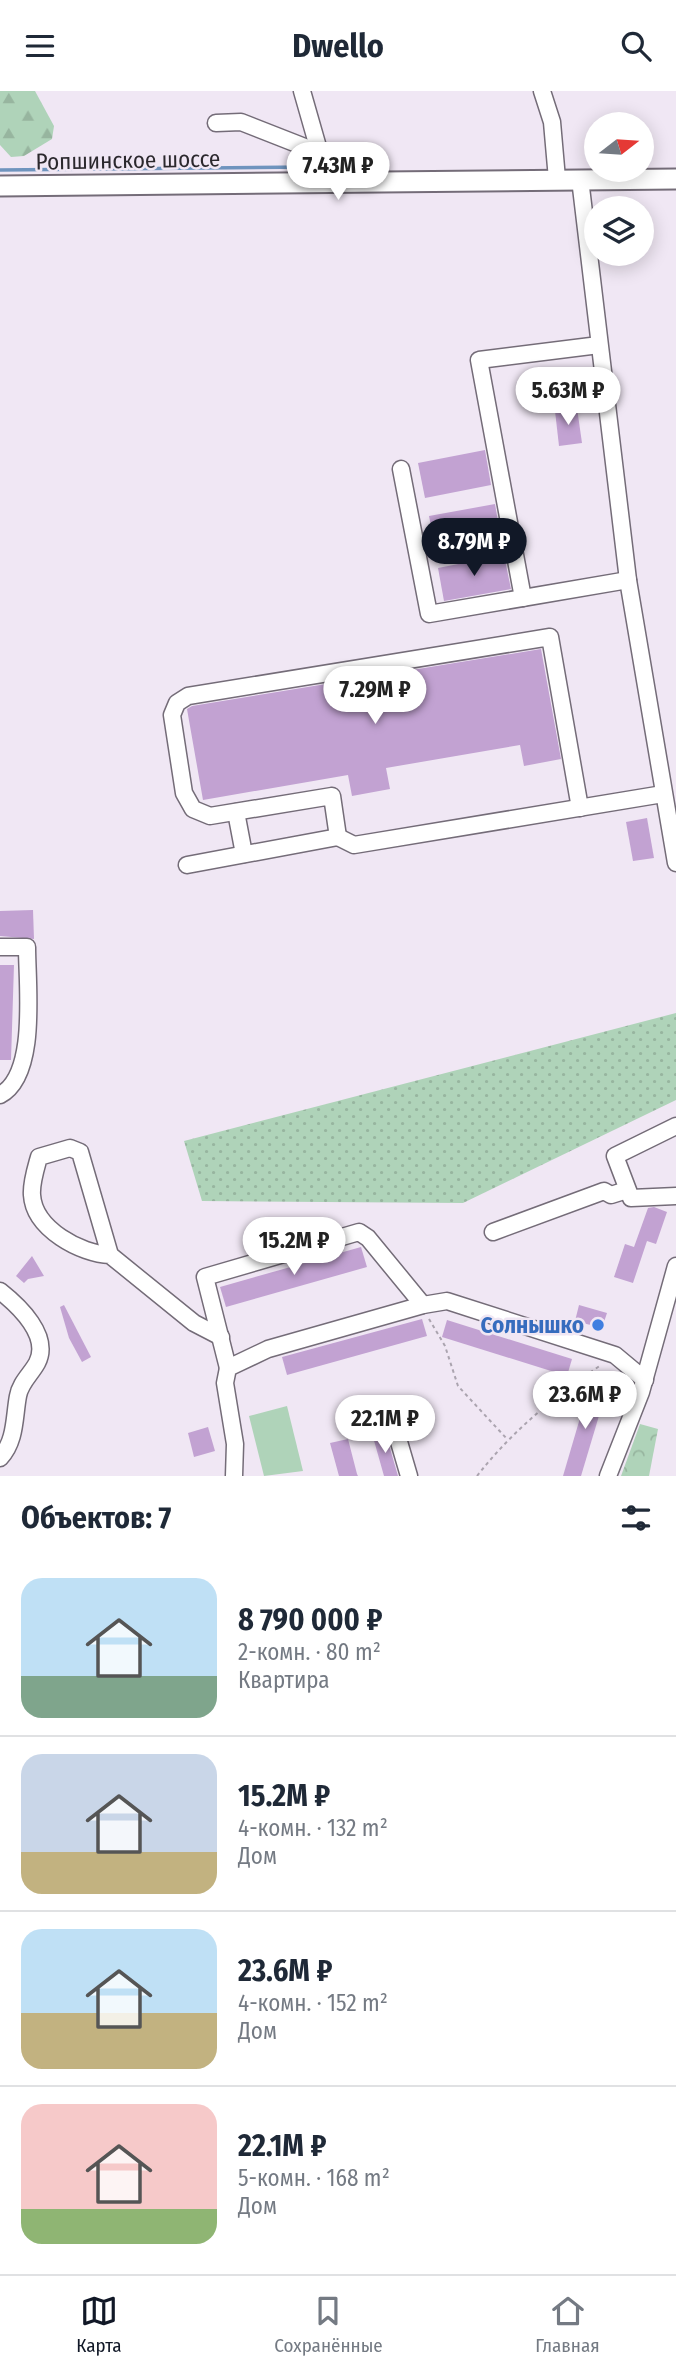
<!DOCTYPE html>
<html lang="ru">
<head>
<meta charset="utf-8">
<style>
  body { margin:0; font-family:"Fira Sans Condensed",sans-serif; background:#f6f6f7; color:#1f2937; height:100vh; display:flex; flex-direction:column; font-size:26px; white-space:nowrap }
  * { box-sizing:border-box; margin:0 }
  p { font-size:23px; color:#747a83 }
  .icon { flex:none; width:38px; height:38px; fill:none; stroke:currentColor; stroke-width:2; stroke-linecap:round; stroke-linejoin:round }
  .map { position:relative; height:1385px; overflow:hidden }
  .drawer { display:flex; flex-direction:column; background:#fff; flex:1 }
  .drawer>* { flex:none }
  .needle { width:46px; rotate:73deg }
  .controls { position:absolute; left:584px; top:21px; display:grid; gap:14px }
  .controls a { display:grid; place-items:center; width:70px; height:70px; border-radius:50%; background:#fff; box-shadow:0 4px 18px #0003; font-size:35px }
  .price { position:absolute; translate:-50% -60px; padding:0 16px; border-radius:24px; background:#fff; color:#222; font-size:23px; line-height:46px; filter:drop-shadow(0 2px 4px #0008) }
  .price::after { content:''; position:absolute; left:50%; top:42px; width:21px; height:16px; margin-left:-10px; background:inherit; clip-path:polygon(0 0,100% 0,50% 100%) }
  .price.selected { background:#111827; color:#fff }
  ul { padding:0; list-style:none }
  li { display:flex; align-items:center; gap:21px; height:175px; padding:0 21px }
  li+li { border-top:2px solid #e0e1e3 }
  li span { display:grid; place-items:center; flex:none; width:196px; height:140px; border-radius:21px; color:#555 }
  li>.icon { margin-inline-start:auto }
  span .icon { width:84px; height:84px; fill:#fffc; stroke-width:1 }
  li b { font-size:30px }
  h2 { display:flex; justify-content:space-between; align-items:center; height:84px; padding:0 21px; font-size:30px }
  header { display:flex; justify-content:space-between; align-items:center; height:91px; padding:0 21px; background:#fff; font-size:32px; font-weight:700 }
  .tab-bar { display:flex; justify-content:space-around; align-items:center; height:98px; border-top:2px solid #e0e1e3; background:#fff; font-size:19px; color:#747a83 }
  .tab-bar a { display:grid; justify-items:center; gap:4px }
  .tab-bar .selected { color:#111827 }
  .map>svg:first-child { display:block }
  .grass { fill:#afd3b9 }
  .forest { fill:url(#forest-firs) }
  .park { fill:url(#park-crowns) }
  .garden { fill:url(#garden-dots) }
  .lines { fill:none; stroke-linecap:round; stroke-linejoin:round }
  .stream { stroke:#6f94be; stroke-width:3.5 }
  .building { fill:#c2a2d2 }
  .minor-casing { stroke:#746c78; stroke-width:19 }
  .major-casing { stroke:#746c78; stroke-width:23 }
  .path { stroke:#aba4af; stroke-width:2; stroke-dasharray:3.5 3.5; stroke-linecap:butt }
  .minor { stroke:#fff; stroke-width:16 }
  .major { stroke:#fff; stroke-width:19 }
  .shop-dot { fill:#3f7fe0; stroke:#f0e7f4; stroke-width:2.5 }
  .labels { text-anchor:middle; stroke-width:5; stroke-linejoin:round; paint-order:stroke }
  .street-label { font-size:23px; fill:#2b282d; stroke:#f0e7f4 }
  .shop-label { font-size:23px; font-weight:bold; fill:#366cbe; stroke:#f0e7f4; text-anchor:end }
</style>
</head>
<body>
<header><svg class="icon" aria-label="menu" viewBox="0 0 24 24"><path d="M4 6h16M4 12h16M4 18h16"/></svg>Dwello<svg class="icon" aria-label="search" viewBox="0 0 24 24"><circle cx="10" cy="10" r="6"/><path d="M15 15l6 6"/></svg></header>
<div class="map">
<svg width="676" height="1385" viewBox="0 0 676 1385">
  <defs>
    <pattern id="forest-firs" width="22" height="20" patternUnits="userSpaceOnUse" patternTransform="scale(1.75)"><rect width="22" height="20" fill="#afd3b9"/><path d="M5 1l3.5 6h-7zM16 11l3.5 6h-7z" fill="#97b59f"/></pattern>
    <pattern id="park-crowns" width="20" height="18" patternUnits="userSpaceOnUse" patternTransform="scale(1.75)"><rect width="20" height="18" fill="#afd3b9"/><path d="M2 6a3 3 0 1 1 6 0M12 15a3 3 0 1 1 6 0" fill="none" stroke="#97b59f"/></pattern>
    <pattern id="garden-dots" width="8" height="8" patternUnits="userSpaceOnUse" patternTransform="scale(1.75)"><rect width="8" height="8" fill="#afd3b9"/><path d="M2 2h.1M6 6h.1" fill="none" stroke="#97b59f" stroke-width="1.8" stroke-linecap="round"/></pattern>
  </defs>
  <rect width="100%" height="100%" fill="#f0e7f4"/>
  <polygon class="grass" points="287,1315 303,1380 264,1385 249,1325"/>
  <polygon class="forest" points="0,0 35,0 54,35 52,48 24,65 11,66 0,54"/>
  <polygon class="park" points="640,1333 658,1338 649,1385 621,1385"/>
  <polygon class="garden" points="676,922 676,1009 463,1112 202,1110 184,1050"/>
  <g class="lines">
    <polyline class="stream" points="0,79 309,76"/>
  </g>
  <g class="building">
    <polygon points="577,317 582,352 559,355 555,320"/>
    <polygon points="485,359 491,394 425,407 418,372"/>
    <polygon points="495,413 501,448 436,460 429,425"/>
    <polygon points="504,464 511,498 444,510 438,477"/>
    <polygon points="541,558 561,668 524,675 520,654 386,677 390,698 352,705 348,684 203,709 187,618 192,615"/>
    <polygon points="647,727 654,767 633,770 626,731"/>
    <polygon points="33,819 34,848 0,845 0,820"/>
    <polygon points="0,874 14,874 11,969 0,969"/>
    <polygon points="654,1116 667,1121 656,1153 647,1150 633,1192 614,1186 625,1153 634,1156 648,1117"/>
    <polygon points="361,1156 367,1176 226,1216 220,1196"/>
    <polygon points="32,1165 44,1185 28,1188 24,1192 16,1185"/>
    <polygon points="64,1214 91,1266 82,1271 69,1247 60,1216"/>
    <polygon points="579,1214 607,1222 602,1237 575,1230"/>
    <polygon points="422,1228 427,1245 287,1284 282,1266"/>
    <polygon points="447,1229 572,1268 567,1285 442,1246"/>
    <polygon points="590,1293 607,1298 581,1385 563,1385"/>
    <polygon points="208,1336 215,1360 194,1366 188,1342"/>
    <polygon points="387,1341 387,1347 398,1385 384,1385 373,1346"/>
    <polygon points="348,1348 357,1383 358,1385 339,1385 330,1352"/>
  </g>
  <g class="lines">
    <g class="minor-casing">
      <g id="minor">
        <polyline points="302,0 328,91"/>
        <polyline points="542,0 552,31 557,88"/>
        <polyline points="216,32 241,31 320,62"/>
        <polyline points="580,88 628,489 676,772"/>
        <polyline points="401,378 429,523 628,489"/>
        <polyline points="523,507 479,269 599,254"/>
        <polyline points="236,721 244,763"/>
        <polyline points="338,746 332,705 210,725 193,718 184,702 172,624 177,612 188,605 550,546 580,717"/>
        <polyline points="187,774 338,746 354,754 663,703"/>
        <path d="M0,856h27c0,39 11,128 -27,148"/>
        <polyline points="676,1035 615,1065 631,1107 676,1105"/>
        <polyline points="493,1141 604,1100 611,1104 627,1099"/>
        <path d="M110,1164c-29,-1 -76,-26 -78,-60 -1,-12 4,-27 7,-38l31,-9 10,4 30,103 84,68 27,14"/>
        <path d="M0,1200c19,15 51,45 37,72 -6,11 -17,20 -19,33 -4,21 -2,45 -18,62"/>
        <polyline points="228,1277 205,1186 359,1141 368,1147 423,1214"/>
        <polyline points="397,1344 409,1385"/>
        <polyline points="234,1385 235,1353 225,1292 228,1277 268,1258 423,1214 447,1210 615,1264 645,1289"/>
        <polyline points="608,1385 641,1301 676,1175"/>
      </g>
    </g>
    <g class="major-casing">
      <polyline id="major" points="0,95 676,88"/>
    </g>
    <g class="path">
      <polyline points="429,1228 445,1255 458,1295 507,1348"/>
      <path d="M477,1385c36,-46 76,-78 124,-111"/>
    </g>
    <use href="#minor" class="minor"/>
    <use href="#major" class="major"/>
  </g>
  <circle class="shop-dot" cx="598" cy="1234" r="7"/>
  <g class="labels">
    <g class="street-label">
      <text transform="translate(128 69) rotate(-1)" y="8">Ропшинское шоссе</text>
    </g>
    <g class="shop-label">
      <text x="584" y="1242">Солнышко</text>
    </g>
  </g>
</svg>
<div class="controls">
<a><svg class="needle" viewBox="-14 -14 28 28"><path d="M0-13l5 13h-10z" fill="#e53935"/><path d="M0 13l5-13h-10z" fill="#747a83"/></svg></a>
<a><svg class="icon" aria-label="layers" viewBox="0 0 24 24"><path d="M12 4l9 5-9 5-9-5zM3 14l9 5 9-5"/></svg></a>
</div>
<b class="price" style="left:338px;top:111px">7.43M ₽</b>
<b class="price" style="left:568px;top:336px">5.63M ₽</b>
<b class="price selected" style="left:474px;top:487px">8.79M ₽</b>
<b class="price" style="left:375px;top:635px">7.29M ₽</b>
<b class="price" style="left:294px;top:1186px">15.2M ₽</b>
<b class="price" style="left:585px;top:1340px">23.6M ₽</b>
<b class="price" style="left:385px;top:1364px">22.1M ₽</b>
</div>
<section class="drawer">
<h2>Объектов: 7<svg class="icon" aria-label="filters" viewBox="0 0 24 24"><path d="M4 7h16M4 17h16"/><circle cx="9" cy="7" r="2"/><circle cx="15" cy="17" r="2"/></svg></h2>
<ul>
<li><span style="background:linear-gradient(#bfe0f5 70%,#7fa58c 0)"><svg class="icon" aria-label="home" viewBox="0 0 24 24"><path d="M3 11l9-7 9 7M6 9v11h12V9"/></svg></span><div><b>8 790 000 ₽</b><p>2-комн. · 80 m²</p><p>Квартира</p></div></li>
<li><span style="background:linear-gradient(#c9d6e8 70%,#c2b280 0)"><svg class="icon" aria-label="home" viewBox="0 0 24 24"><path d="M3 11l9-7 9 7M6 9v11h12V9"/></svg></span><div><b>15.2M ₽</b><p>4-комн. · 132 m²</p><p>Дом</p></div></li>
<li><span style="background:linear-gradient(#bfe0f5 60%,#c2b280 0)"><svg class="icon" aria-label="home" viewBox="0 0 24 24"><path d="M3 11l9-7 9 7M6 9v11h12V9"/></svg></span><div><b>23.6M ₽</b><p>4-комн. · 152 m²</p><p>Дом</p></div></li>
<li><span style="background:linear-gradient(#f6c9c9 75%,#8fb573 0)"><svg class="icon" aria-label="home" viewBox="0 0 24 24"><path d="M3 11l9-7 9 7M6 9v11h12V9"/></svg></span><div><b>22.1M ₽</b><p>5-комн. · 168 m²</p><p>Дом</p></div></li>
</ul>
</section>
<nav class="tab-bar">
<a class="selected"><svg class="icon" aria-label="map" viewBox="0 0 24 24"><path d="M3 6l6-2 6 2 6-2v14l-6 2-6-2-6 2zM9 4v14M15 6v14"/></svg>Карта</a>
<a><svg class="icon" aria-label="saved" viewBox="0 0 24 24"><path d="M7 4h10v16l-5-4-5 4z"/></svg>Сохранённые</a>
<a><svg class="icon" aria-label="home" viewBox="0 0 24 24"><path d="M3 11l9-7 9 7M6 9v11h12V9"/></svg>Главная</a>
</nav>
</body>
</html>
